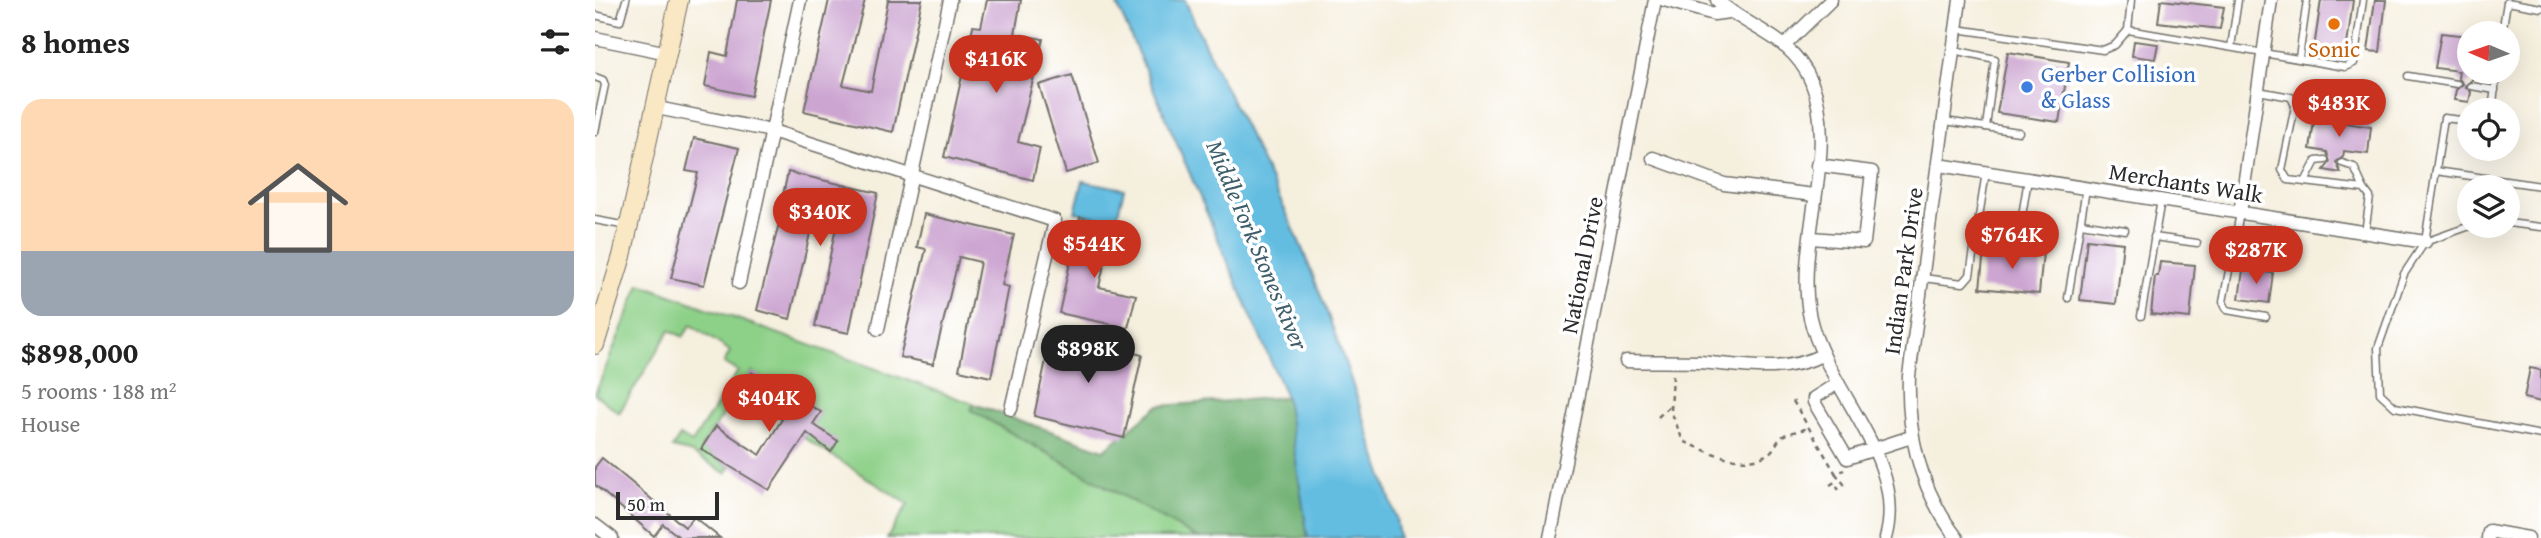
<!DOCTYPE html>
<html lang="en">
<head>
<meta charset="utf-8">
<style>
  body { margin:0; font-family:"Gentium Book Plus",serif; background:#f2f2f2; color:#222; height:100vh; display:flex; flex-direction:column; font-size:26px; white-space:nowrap }
  * { box-sizing:border-box; margin:0 }
  p { font-size:23px; color:#767676 }
  .icon { flex:none; width:38px; height:38px; fill:none; stroke:currentColor; stroke-width:2; stroke-linecap:round; stroke-linejoin:round }
  .map { position:relative; flex:1; overflow:hidden }
  .drawer { display:flex; flex-direction:column; background:#fff; width:595px }
  .drawer>* { flex:none }
  .needle { width:46px; rotate:272deg }
  .buttons { position:absolute; left:1862px; top:21px; display:grid; gap:14px }
  .buttons a { display:grid; place-items:center; width:63px; height:63px; border-radius:50%; background:#fff; box-shadow:0 7px 28px #0002; font-size:35px }
  .scale { position:absolute; left:21px; bottom:18px; width:103px; box-sizing:border-box; padding-left:7px; border:4px solid #2b2b2b; border-top:0; font-size:19px; line-height:24px; white-space:nowrap; color:#2b2b2b; -webkit-text-stroke:5px #fff; paint-order:stroke }
  .price { position:absolute; translate:-50% -60px; padding:0 16px; border-radius:24px; background:#c8321e; color:#fff; font-size:23px; line-height:46px; filter:drop-shadow(0 2px 4px #0008) }
  .price::after { content:''; position:absolute; left:50%; top:42px; width:21px; height:16px; margin-left:-10px; background:inherit; clip-path:polygon(0 0,100% 0,50% 100%) }
  .price.current { background:#222; color:#fff }
  ul { padding:0; list-style:none }
  li { display:grid; align-content:center; gap:14px; height:371px; padding:0 21px }
  li span { display:grid; place-items:center; height:217px; border-radius:21px; color:#555 }
  li>.icon { margin-inline-start:auto }
  span .icon { width:126px; height:126px; fill:#fffc; stroke-width:1 }
  li b { font-size:30px }
  h2 { display:flex; justify-content:space-between; align-items:center; height:84px; padding:0 21px; font-size:30px }
  main { display:flex; flex:1; min-height:0 }
  .map>svg:first-child { display:block }
  .green { fill:#8dd088; stroke:#5c7e5a; stroke-width:2 }
  .forest { fill:#72b274; stroke:#4e6e50; stroke-width:2 }
  .water { fill:#64bde1; stroke:#487486; stroke-width:2 }
  .building { fill:#cca5d1 }
  .lines { fill:none; stroke-linecap:round; stroke-linejoin:round }
  .lane-casing { stroke:#72706a; stroke-width:9 }
  .street-casing { stroke:#72706a; stroke-width:15 }
  .secondary-casing { stroke:#72706a; stroke-width:20 }
  .path { stroke:#72706a; stroke-width:2.5; stroke-dasharray:5 5; stroke-linecap:butt }
  .lane { stroke:#fff; stroke-width:6 }
  .street { stroke:#fff; stroke-width:12 }
  .secondary { stroke:#fae7c3; stroke-width:18 }
  .food-dot { fill:#e8710a; stroke:#fff; stroke-width:2.5 }
  .shop-dot { fill:#3f7fe0; stroke:#fff; stroke-width:2.5 }
  .labels { text-anchor:middle; stroke-width:7; stroke-linejoin:round; paint-order:stroke }
  .food-label { font-size:23px; fill:#c56008; stroke:#fff }
  .shop-label { font-size:23px; fill:#366cbe; stroke:#fff; text-anchor:start }
  .street-label { font-size:23px; fill:#2b2b2b; stroke:#fff }
  .water-label { font-size:24px; font-style:italic; fill:#3f5e6b; stroke:#fff }
</style>
</head>
<body>
<main>
<section class="drawer">
<h2>8 homes<svg class="icon" aria-label="filters" viewBox="0 0 24 24"><path d="M4 7h16M4 17h16"/><circle cx="9" cy="7" r="2"/><circle cx="15" cy="17" r="2"/></svg></h2>
<ul>
<li><span style="background:linear-gradient(#ffd9b3 70%,#9aa5b1 0)"><svg class="icon" aria-label="home" viewBox="0 0 24 24"><path d="M3 11l9-7 9 7M6 9v11h12V9"/></svg></span><div><b>$898,000</b><p>5 rooms · 188 m²</p><p>House</p></div></li>
</ul>
</section>
<div class="map">
<svg width="1946" height="538" viewBox="0 0 1946 538">
  <rect width="100%" height="100%" fill="#fff"/>
  <filter id="ink" filterUnits="userSpaceOnUse"><feTurbulence type="fractalNoise" baseFrequency=".0143" numOctaves="2"/><feDisplacementMap in="SourceGraphic" scale="14" xChannelSelector="R" yChannelSelector="G"/><feConvolveMatrix kernelMatrix="1 2 1 2 8 2 1 2 1" color-interpolation-filters="sRGB"/></filter>
  <filter id="wash" filterUnits="userSpaceOnUse"><feTurbulence type="fractalNoise" baseFrequency=".00686" numOctaves="4" result="noise"/><feDisplacementMap in="SourceGraphic" scale="28" xChannelSelector="R" yChannelSelector="G"/><feGaussianBlur stdDeviation="1.57" result="paint"/><feColorMatrix in="noise" values="0 0 0 0 0 0 0 0 0 0 0 0 0 0 0 0 0 1.4 0 .05"/><feComposite in="paint" operator="in"/></filter>
  <g filter="url(#wash)">
    <rect width="100%" height="100%" fill="#f5efde"/>
    <polygon class="green" points="45,284 379,404 376,410 602,538 292,538 313,504 209,438 225,412 157,372 106,448 135,467 131,473 94,452 77,448 85,436 97,443 143,371 129,363 135,351 96,325 88,337 75,330 24,413 0,394"/>
    <polygon class="forest" points="691,397 713,538 602,538 376,410 379,404 509,450 563,406"/>
    <g class="water">
      <path d="M520,0h70c35,84 81,163 116,246 37,89 66,181 95,272l3,20h-91l-22,-141z"/>
      <polygon points="488,181 529,189 521,221 480,212"/>
    </g>
    <g id="blocks">
      <g class="building">
        <polygon points="142,0 176,0 156,96 110,86 116,52 132,56"/>
        <polygon points="234,0 270,0 248,85 276,91 293,0 327,0 298,132 209,111"/>
        <polygon points="392,0 426,0 420,34 448,39 423,142 445,148 438,180 349,157 378,26 386,27"/>
        <polygon points="1566,0 1629,7 1625,29 1563,22"/>
        <polygon points="1726,0 1758,0 1751,53 1719,48"/>
        <polygon points="1780,0 1791,0 1785,52 1773,51"/>
        <polygon points="1846,33 1874,36 1874,72 1878,72 1877,80 1870,86 1876,92 1874,102 1859,100 1861,90 1868,84 1863,78 1864,71 1840,68"/>
        <polygon points="1539,41 1563,44 1560,59 1537,56"/>
        <polygon points="1413,52 1474,62 1464,122 1402,113"/>
        <polygon points="477,75 504,163 471,173 444,85"/>
        <polygon points="1720,114 1745,117 1744,122 1776,127 1773,154 1749,151 1748,157 1741,162 1746,173 1729,170 1735,162 1732,152 1715,149"/>
        <polygon points="99,138 144,148 109,285 76,278 103,173 91,171"/>
        <polygon points="193,172 283,193 254,333 220,326 243,218 220,212 195,319 162,310 189,204 186,204"/>
        <polygon points="329,214 419,235 407,285 414,287 396,377 364,370 385,262 364,257 338,364 305,357 331,249 322,247"/>
        <polygon points="485,217 518,226 504,287 541,295 533,328 464,313"/>
        <polygon points="1492,239 1528,243 1521,304 1485,300"/>
        <polygon points="1424,249 1448,252 1444,294 1385,288 1389,250 1424,254"/>
        <polygon points="1565,262 1600,265 1595,318 1556,314 1560,276 1563,276"/>
        <polygon points="1648,270 1678,273 1674,303 1644,299"/>
        <polygon points="457,332 547,355 529,438 439,416"/>
        <polygon points="1935,368 1946,370 1946,402 1929,398"/>
        <polygon points="157,372 226,412 218,424 243,441 236,452 212,433 174,490 106,449 121,426 165,455 187,419 143,393"/>
        <polygon points="7,458 90,527 99,517 125,538 81,538 83,536 68,524 59,536 0,485 0,467"/>
      </g>
    </g>
  </g>
  <g filter="url(#ink)">
    <use href="#blocks" fill-opacity="0" stroke="#72706a" stroke-width="2"/>
    <g class="lines">
      <g class="lane-casing">
        <g id="lane">
          <polyline points="0,15 25,21 31,0"/>
          <polyline points="1362,29 1508,50 1520,45 1533,30 1750,67 1759,63 1768,0"/>
          <polyline points="1533,30 1536,0"/>
          <polyline points="1907,33 1912,2 1946,8"/>
          <polyline points="1636,47 1643,0"/>
          <polyline points="1359,50 1400,59 1391,127"/>
          <polyline points="1704,58 1712,0"/>
          <polyline points="1813,76 1862,84"/>
          <polyline points="0,77 8,80 10,85 0,132"/>
          <polyline points="1876,86 1900,90"/>
          <polyline points="1663,91 1696,97 1700,106 1687,170 1693,180 1769,189 1775,197 1770,233"/>
          <polyline points="1897,110 1902,72"/>
          <polyline points="1350,121 1424,132"/>
          <polyline points="1874,121 1849,118 1830,242 1809,274 1783,348 1785,393 1800,407 1946,435"/>
          <polyline points="1747,163 1759,167 1769,189"/>
          <polyline points="1841,171 1946,186"/>
          <polyline points="1710,182 1721,161 1730,160"/>
          <polyline points="1645,213 1628,302 1632,310 1671,317"/>
          <polyline points="0,220 32,226"/>
          <polyline points="1486,223 1530,230"/>
          <polyline points="1913,223 1946,227"/>
          <polyline points="1381,236 1418,242 1424,234 1433,179"/>
          <polyline points="1559,237 1602,243"/>
          <polyline points="1640,239 1684,247"/>
          <polyline points="1830,242 1875,226"/>
          <polyline points="1328,278 1368,283 1375,275 1391,172"/>
          <polyline points="1473,298 1491,189"/>
          <polyline points="1546,316 1566,200"/>
        </g>
      </g>
      <g class="street-casing">
        <g id="street">
          <polyline points="1069,0 1119,14 1134,12"/>
          <path d="M1122,0c32,30 74,35 94,81 29,69 -17,164 -1,237 17,73 98,142 76,220"/>
          <polyline points="0,38 73,53"/>
          <polyline points="1189,46 1236,0"/>
          <polyline points="62,108 177,131 460,221 416,409"/>
          <polyline points="1058,158 1129,184 1219,195"/>
          <polyline points="1344,165 1830,242"/>
          <polyline points="1645,213 1676,0"/>
          <polyline points="1216,238 1269,242 1277,172 1222,165"/>
          <polyline points="144,283 205,0"/>
          <polyline points="283,329 355,0"/>
          <path d="M1031,361c24,1 48,0 72,1 43,3 84,13 124,-7"/>
          <polyline points="1243,383 1219,398 1219,402 1252,458 1316,437"/>
          <polyline points="0,525 17,538"/>
          <polyline points="955,538 1060,0"/>
          <path d="M1362,538c-37,-48 -50,-103 -48,-162l51,-376"/>
          <polyline points="1893,538 1894,531 1933,538"/>
        </g>
      </g>
      <g class="secondary-casing">
        <polyline id="secondary" points="0,345 27,256 84,0"/>
      </g>
      <g class="path">
        <path d="M1078,375l-2,36 12,30c22,10 64,29 86,12 6,-4 8,-13 14,-17 7,-5 18,-4 26,-9"/>
        <polyline points="1198,401 1241,474"/>
        <polyline points="1063,417 1074,407"/>
        <polyline points="1235,485 1240,482 1243,489 1249,484 1241,474 1249,470"/>
      </g>
      <use href="#lane" class="lane"/>
      <use href="#street" class="street"/>
      <use href="#secondary" class="secondary"/>
    </g>
  </g>
  <circle class="food-dot" cx="1739" cy="24" r="7"/>
  <circle class="shop-dot" cx="1432" cy="87" r="7"/>
  <g class="labels">
    <g class="food-label">
      <text x="1739" y="57">Sonic</text>
    </g>
    <g class="shop-label">
      <text x="1446" y="82">Gerber Collision<tspan x="1446" dy="26">&amp; Glass</tspan></text>
    </g>
    <g class="street-label">
      <text transform="translate(1591 183) rotate(9)" y="8">Merchants Walk</text>
      <text transform="translate(987 265) rotate(-79)" y="8">National Drive</text>
      <text transform="translate(1308 271) rotate(-82)" y="8">Indian Park Drive</text>
    </g>
    <g class="water-label">
      <text transform="translate(662 245) rotate(67)" y="8">Middle Fork Stones River</text>
    </g>
  </g>
</svg>
<div class="buttons">
<a><svg class="needle" viewBox="-14 -14 28 28"><path d="M0-13l5 13h-10z" fill="#e53935"/><path d="M0 13l5-13h-10z" fill="#767676"/></svg></a>
<a><svg class="icon" aria-label="locate" viewBox="0 0 24 24"><circle cx="12" cy="12" r="6"/><path d="M12 2v4M12 18v4M2 12h4M18 12h4"/></svg></a>
<a><svg class="icon" aria-label="layers" viewBox="0 0 24 24"><path d="M12 4l9 5-9 5-9-5zM3 14l9 5 9-5"/></svg></a>
</div>
<div class="scale">50 m</div>
<b class="price" style="left:401px;top:95px">$416K</b>
<b class="price" style="left:1744px;top:139px">$483K</b>
<b class="price" style="left:225px;top:248px">$340K</b>
<b class="price" style="left:1417px;top:271px">$764K</b>
<b class="price" style="left:499px;top:280px">$544K</b>
<b class="price" style="left:1661px;top:286px">$287K</b>
<b class="price current" style="left:493px;top:385px">$898K</b>
<b class="price" style="left:174px;top:434px">$404K</b>
</div>
</main>
</body>
</html>
